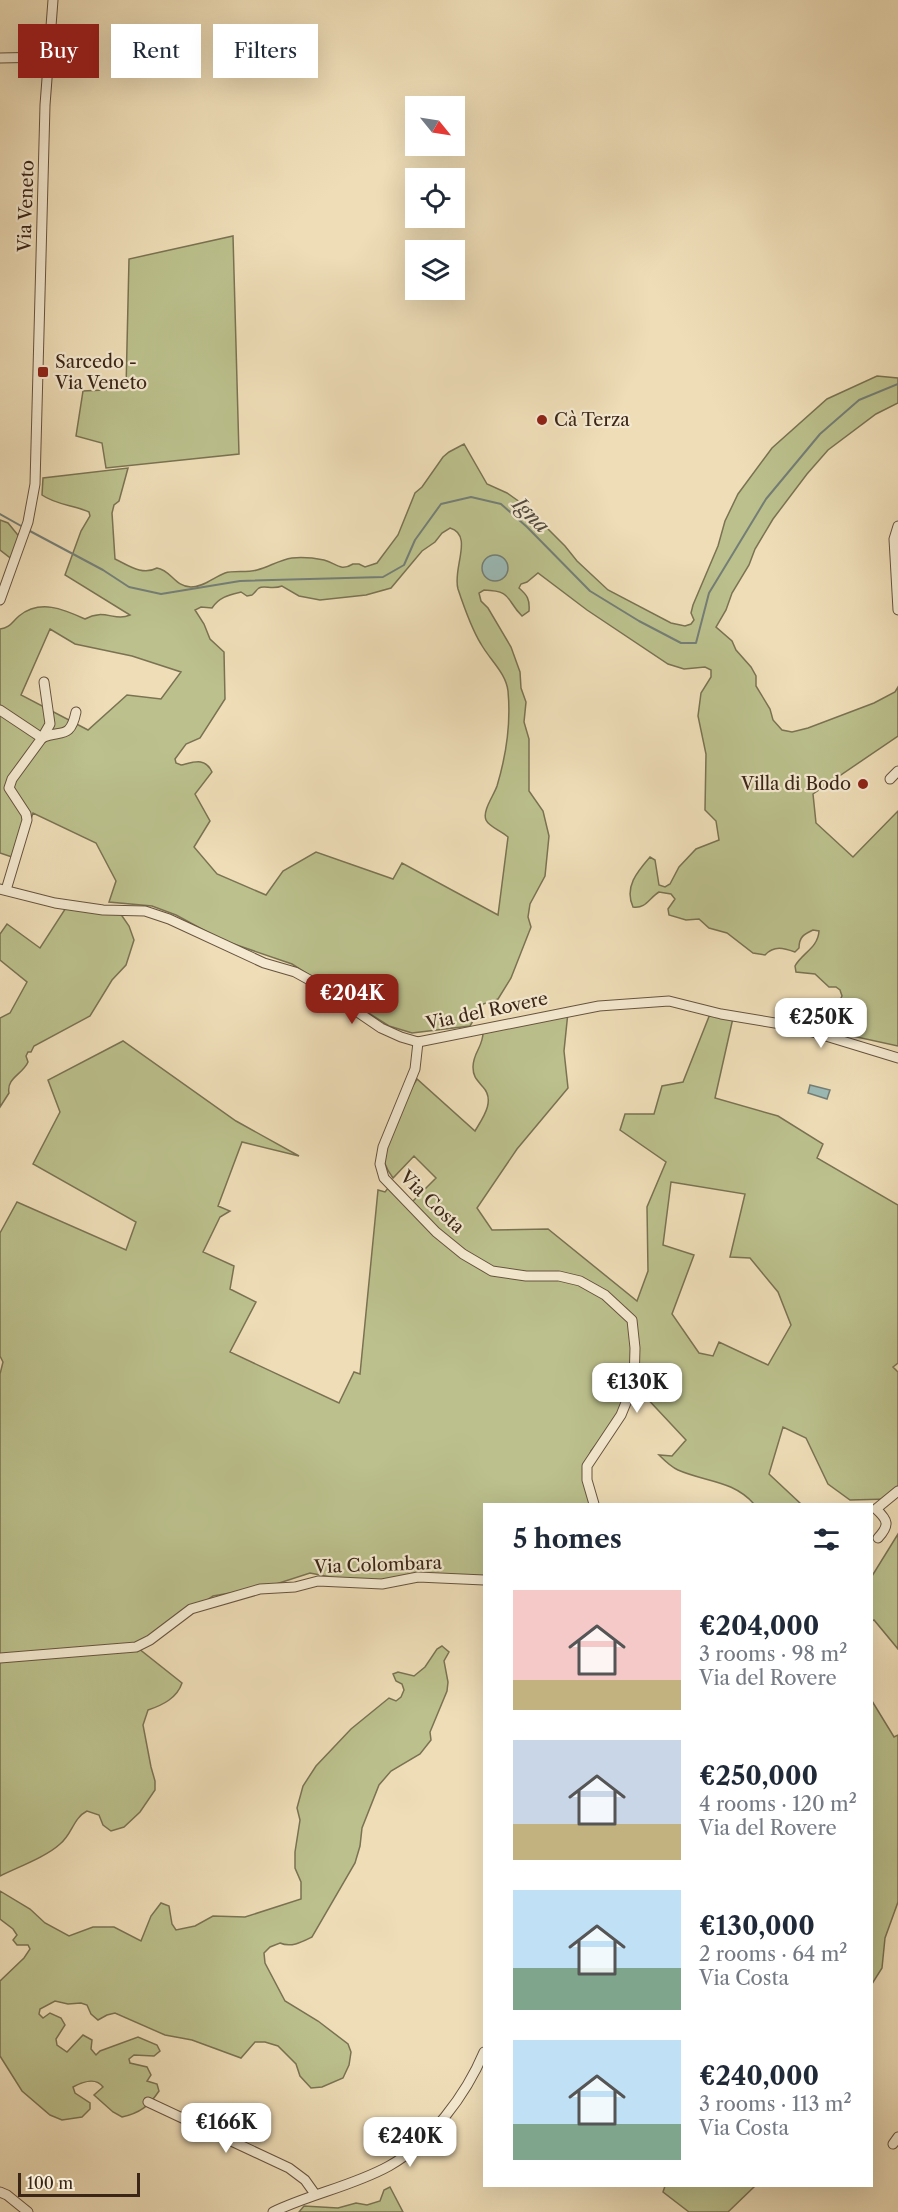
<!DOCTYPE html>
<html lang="en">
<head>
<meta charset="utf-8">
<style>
  body { margin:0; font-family:"Libre Caslon Text",serif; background:#f2f2f3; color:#1f2937; height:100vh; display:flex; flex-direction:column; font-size:22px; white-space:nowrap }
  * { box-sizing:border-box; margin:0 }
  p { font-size:20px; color:#747a83 }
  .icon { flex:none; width:33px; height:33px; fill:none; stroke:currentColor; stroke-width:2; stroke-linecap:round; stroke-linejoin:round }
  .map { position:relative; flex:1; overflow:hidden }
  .side { position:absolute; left:483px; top:1503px; width:390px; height:684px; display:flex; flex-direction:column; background:#fff; border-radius:0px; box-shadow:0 6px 24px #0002 }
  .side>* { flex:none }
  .hud { position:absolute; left:18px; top:24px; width:375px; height:54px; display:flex; gap:12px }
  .needle { width:39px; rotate:120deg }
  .tools { position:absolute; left:405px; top:96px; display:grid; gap:12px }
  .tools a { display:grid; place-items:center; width:60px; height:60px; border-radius:0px; background:#fff; box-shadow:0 6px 24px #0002; font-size:30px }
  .scale { position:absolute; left:18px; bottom:15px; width:122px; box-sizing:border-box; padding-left:6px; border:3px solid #3a2517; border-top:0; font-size:16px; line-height:21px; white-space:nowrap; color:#3a2517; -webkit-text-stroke:4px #f4e9d0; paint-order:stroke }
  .price { position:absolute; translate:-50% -51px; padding:0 14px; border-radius:12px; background:#fff; color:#222; font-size:20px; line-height:39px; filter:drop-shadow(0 2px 3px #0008) }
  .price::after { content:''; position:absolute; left:50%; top:36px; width:18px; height:14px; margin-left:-9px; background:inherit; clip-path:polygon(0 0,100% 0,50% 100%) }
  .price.on { background:#8f2418; color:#fff }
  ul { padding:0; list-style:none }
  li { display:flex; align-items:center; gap:18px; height:150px; padding:0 30px }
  li span { display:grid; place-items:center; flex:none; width:168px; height:120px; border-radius:0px; color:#555 }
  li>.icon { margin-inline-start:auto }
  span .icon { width:72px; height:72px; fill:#fffc; stroke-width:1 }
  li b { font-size:26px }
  h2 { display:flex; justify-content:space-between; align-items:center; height:72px; padding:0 30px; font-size:26px }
  .tag { padding:0 21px; border-radius:0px; background:#fff; box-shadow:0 6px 24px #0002; font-size:21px; line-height:54px }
  .tag.on { background:#8f2418; color:#fff }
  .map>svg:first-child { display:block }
  .green { fill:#bbc08c; stroke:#7a7252; stroke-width:1.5; fill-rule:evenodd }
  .water { fill:#9bbab6; stroke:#747e76; stroke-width:1.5 }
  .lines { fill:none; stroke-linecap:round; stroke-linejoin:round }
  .stream { stroke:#747e76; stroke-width:2 }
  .minor-casing { stroke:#67533f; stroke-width:11 }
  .minor { stroke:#f4e9d0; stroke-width:9 }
  .poi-dot { fill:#8f2418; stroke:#f4e9d0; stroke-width:2 }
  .labels { text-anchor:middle; stroke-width:4.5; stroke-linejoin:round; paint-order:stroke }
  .street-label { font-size:18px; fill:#3a2517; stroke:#f4e9d0 }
  .poi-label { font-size:18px; fill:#3a2517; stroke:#f4e9d0; text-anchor:start }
  .water-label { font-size:20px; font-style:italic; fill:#524a3f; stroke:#f4e9d0 }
</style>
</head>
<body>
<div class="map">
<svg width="898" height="2212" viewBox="0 0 898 2212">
  <rect width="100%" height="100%" fill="#eeddb7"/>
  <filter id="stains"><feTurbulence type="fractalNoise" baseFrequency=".00333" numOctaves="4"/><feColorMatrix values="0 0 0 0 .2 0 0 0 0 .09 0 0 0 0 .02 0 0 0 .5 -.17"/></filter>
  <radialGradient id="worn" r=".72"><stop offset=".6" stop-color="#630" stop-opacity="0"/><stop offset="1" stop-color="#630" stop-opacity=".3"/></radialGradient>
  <g class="green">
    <polygon points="233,236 239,454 106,468 102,443 76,436 83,391 126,389 129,259"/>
    <path d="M877,376l21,2v25l-22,11 -48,36 -21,24 -34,45 -18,30 -6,16 -17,28 -6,17 -10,17 16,14 4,9 15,17 5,9v10l14,23 3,11 9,10 10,2 16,-4 66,-25 21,-11 3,-5v49l-85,58 3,29 37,34 45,-46v235l-87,-19 6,-10 6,-3 10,8 18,-4 2,-6 -3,-5h-7l-4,-5 3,-6 -2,-6 -4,-3h-7l-14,-13 -19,-2 -1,-6c7,-13 23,-18 24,-35l-6,-1c-9,4 -14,7 -14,18l-4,4c-11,-4 -21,-7 -30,3l-12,-2 -26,-20 -18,-5 -10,-9 -13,1 -17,-5 -1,-6 7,-10 -4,-5 -12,-2c-10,6 -13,17 -26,15 -9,-20 4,-35 17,-50l5,3 4,25 6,2 5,-3 9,-17 17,-18 23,-9 -3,-19 -11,-11 1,-56 -8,-38 3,-23 10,-16v-7l-6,-3 -21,2 -16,-5 -81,-54 -49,-37 -11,9 -6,2 -2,4c8,7 11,11 10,23l-7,5c-17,-17 -9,-25 -38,-26l-5,3 2,8 7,7 23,39 9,25 1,16 5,14 -2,20 5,17v52l14,20 6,25 -4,40 -15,28 -2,13 3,10 -20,51 -13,21 -15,5 -13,22 -58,7 -23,-7 -97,-62 -70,-24 -46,-25 -24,-9 -43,-4 7,-21 -20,-38 -63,-30 -15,46 -18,-6v-224c10,-1 12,-7 19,-13 21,-17 44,-7 66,3 19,-11 30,3 45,-4l-65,-40 16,-44 9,-15 -1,-4c-15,-7 -33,-7 -47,-17l1,-17 85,-10 -9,33 -5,4 -2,8 3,46c13,6 27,17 42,9 14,2 18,19 34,19 13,0 23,-10 34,-14 8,-3 22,0 32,-3 12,-3 22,-10 35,-12 9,-1 22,0 32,2 12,3 16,12 29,4h6l6,3 12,-4 21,-28 17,-42 7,-6 21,-30 6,-5 15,-8 23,40 20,9 17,12 41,41 12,15 31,29 63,33 14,3 6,-2 3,-4 -3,-7 2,-8 25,-59 7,-25 13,-27 34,-46 55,-49zM450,528c24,7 2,41 8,61 6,18 13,39 23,55 9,16 25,29 27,47 3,32 -2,65 -11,95 -3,9 -15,25 -11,34 3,7 16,11 22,17l-10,78 -96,-52 -9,16 -77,-27 -33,19 -17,24 -49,-21 -23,-27 16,-26 -15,-27 17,-22c-7,-15 -18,-10 -31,-7l-5,-2 -1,-4 11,-15 14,-6 25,-39 -1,-47 -14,-13 -6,-15 -9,-14 6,-3 11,1c7,-11 17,-13 29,-16l6,4 5,-1c3,-2 4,-5 7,-7 5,-3 14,2 23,-2l17,10 21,4 46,-5 25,-7 31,-37 13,-9 7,-9zM50,629l25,15 57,12 49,16 -20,27 -34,-4 -39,35 -67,-35z"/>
    <polygon points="0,520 8,523 22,540 13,560 0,550"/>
    <path d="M69,903l51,10 9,13 5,14 -8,25 -14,15 -22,36 -56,30 -3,6h-3l-2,4 2,6c-5,12 -22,16 -19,31l-9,14v-89l10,-5 17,-31 -27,-22v-26l7,-10 33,24z"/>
    <path d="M568,1012l-4,39 4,37 -51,61 -40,59 15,22 56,-1 89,72 11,-30 -1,-64 19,-45 -46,-32 5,-16h29l8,-28 21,-4 27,-68 23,4 -18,80 63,18 45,28 -6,14 81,47v158l-5,4 5,5v120l-9,7 -39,1 -22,-16 -22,-46 -23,-11 -14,47 32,30h-47c-21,-24 -49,-22 -76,-34 -7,-3 -14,-10 -19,-15l13,1 14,-16 -43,-46 -7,-13 -6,-2 -7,25 -10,20 -22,27 -4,10 5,43h-108v72l-23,-1 -79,12 -72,-14 -40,13 -57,10 -75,52 44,35c-5,15 -19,22 -34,27l-5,15 8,42 4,14v9l-15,22 -16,15 -13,4 -8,-6 -4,-10 -12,-4c-14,7 -15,24 -27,33 -14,13 -42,23 -60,32v-502l3,-12 -3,-6v-123l17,-31 109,48 10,-28 -103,-58 27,-52 -12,-32 75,-39 113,80 63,35 -57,-14 -24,64 12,5 -10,6 -17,35 31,14 -4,23 26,13 -26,50 109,51 15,-31 6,2 18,-184 7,2 4,-5 20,18 27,-27 -22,-22 -21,22c-7,-9 -11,-19 -11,-31 0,-10 28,-56 35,-68l58,52c7,-12 21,-30 8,-44 -6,-7 -10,-10 -10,-20 0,-15 11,-21 10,-36zM671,1182l74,12 -15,63 20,1 28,34 13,33 -23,40 -49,-23 -6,14 -14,-3 -27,-39 22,-59 -31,-10z"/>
    <polygon points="898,1534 898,1649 874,1620 872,1621 872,1576"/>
    <path d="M442,1646l7,6 -5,9 4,21 -1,9 -17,41 1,8 -11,14 -29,17 -12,14 -17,43 -2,18 -5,17 -43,74c-10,5 -21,11 -32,6l-10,4 -6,6 1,10 20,38 33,20 30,23 3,8 -2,13 -6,13 -21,9 -11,1 -11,-12 -4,-12 -18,-18 -13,-4h-10l-14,16 -49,-18 -27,-5 -50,-22 -8,2 -9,5 -7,-6 -4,-9 -6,-2 -13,1 -13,-3 -15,8 -1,5 4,4 7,-5 11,5 4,7 -9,14 1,6 10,7 16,-17 9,5 -1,9 5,6 4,-4 38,-14 19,8 3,6 -6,5 -20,-1 -5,4 1,4 17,4 4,8 -4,6 10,3 2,7c-10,15 -19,22 -37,26l-9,-5 -19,-17 9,-8c-7,-10 -21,-5 -30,0l2,6 15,10v6l-8,8 -20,3 -12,-5 -28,-24 -22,-35v-75l24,-23 6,-9 -2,-4h-11l-4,-5 4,-5 -4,-6 -13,-10v-28l30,18 15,14 24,13 24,-9h21l27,14 10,-25 10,-13 8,3 3,18 4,6 19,-4 18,-10 32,1 56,-18v-17l-6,-14v-16l5,-32 -3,-12 6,-22 13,-20 35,-37 38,-31 7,3 5,-4 3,-7 -2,-6 -6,-3 -3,-7 5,-2 16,4 11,-9 12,-18z"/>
    <polygon points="872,1701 894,1737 898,1735 898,1902 885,1938 882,1968 872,1984"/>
    <polygon points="665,2186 755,2186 728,2212 689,2212 663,2192"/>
    <polygon points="390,2187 403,2212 299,2212 304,2206 338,2208 356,2203 367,2205 380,2201 384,2190"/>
  </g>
  <g class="water">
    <circle cx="495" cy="568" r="13"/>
    <polygon points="810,1085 830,1090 827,1099 808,1093"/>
  </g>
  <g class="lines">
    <g class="stream">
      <polyline points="0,514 23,527"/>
      <polyline points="28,530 103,570 129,587 161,594 240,581 383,577 404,565 415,540 441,504 471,497 501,504 527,527 590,591 639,621 681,643 696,643 709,593 766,499 820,434 859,400 898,384"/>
    </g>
    <g class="minor-casing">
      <g id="minor">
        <polyline points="0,58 48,57"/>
        <polyline points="898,526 894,539 898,610"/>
        <polyline points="0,600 28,522 35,484 45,105 53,0"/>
        <polyline points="0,710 42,738 12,779 9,788 26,814 27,820 6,890"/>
        <polyline points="42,738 50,724 44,682"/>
        <path d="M42,738c18,-9 28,3 34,-26"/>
        <polyline points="890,779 898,771"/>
        <polyline points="0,889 55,903 103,910 145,911 169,919 264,963 295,972 315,983 381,1028 401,1037 418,1042 599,1006 669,1001 721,1014 793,1026 898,1058"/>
        <polyline points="418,1042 415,1069 383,1147 380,1164 384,1178 436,1232 463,1254 492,1271 526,1276 559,1276 580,1281 605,1295 632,1320 635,1348 634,1383 621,1415 587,1466 587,1480 594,1504"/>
        <path d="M878,1538c12,-13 10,-18 -2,-29l22,-18"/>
        <polyline points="0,1658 136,1647 150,1640 191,1609 260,1589 295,1587 318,1581 382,1584 418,1577 484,1580"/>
        <polyline points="148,2102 289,2168 305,2180 315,2194"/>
        <polyline points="893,2144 898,2137"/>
        <polyline points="0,2192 7,2195 28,2212"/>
        <path d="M273,2212c37,-18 80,-26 116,-46 41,-23 77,-71 95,-114"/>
      </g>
    </g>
    <use href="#minor" class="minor"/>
  </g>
  <g class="poi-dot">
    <rect x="37" y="366" width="12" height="12" rx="3"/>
    <circle cx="542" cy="420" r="6"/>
    <circle cx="863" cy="784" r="6"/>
  </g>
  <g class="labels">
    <g class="street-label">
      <text transform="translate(26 206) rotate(-88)" y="6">Via Veneto</text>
      <text transform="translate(487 1011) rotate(-12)" y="6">Via del Rovere</text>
      <text transform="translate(432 1202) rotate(44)" y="6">Via Costa</text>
      <text transform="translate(378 1565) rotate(-2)" y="6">Via Colombara</text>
    </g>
    <g class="poi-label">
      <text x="55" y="368">Sarcedo -<tspan x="55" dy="21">Via Veneto</tspan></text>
      <text x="554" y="426">Cà Terza</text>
      <text x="851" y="790" text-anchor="end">Villa di Bodo</text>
    </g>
    <g class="water-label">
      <text transform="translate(531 515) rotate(44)" y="7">Igna</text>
    </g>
  </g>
  <rect width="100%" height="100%" filter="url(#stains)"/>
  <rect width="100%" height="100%" fill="url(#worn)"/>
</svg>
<div class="tools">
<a><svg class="needle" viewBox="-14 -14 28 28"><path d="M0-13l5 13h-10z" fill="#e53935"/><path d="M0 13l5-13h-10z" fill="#747a83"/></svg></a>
<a><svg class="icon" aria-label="locate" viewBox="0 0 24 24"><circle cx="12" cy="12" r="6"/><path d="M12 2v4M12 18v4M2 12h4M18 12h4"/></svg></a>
<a><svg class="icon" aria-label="layers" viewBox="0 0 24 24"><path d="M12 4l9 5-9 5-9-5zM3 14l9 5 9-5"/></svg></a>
</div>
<div class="scale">100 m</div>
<b class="price on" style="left:352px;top:1025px">€204K</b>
<b class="price" style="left:821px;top:1049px">€250K</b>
<b class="price" style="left:637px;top:1414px">€130K</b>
<b class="price" style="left:226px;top:2154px">€166K</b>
<b class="price" style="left:410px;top:2168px">€240K</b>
<div class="hud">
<a class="tag on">Buy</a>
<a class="tag">Rent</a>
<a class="tag">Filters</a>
</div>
<section class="side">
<h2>5 homes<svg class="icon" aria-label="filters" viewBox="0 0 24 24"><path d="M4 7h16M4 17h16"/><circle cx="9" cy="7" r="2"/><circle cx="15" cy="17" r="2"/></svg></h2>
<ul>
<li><span style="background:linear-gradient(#f6c9c9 75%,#c2b280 0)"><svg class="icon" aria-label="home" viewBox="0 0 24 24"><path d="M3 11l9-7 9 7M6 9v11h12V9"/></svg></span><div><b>€204,000</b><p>3 rooms · 98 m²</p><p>Via del Rovere</p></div></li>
<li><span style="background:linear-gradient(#c9d6e8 70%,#c2b280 0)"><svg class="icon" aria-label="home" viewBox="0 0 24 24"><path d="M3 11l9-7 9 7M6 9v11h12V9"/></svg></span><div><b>€250,000</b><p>4 rooms · 120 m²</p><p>Via del Rovere</p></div></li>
<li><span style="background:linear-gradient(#bfe0f5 65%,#7fa58c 0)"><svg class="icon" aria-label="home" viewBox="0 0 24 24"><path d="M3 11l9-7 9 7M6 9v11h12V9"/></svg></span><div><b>€130,000</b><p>2 rooms · 64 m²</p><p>Via Costa</p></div></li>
<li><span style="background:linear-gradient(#bfe0f5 70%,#7fa58c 0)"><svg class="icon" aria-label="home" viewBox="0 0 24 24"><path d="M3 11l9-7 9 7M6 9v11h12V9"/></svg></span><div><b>€240,000</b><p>3 rooms · 113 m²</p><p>Via Costa</p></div></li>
</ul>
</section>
</div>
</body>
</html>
